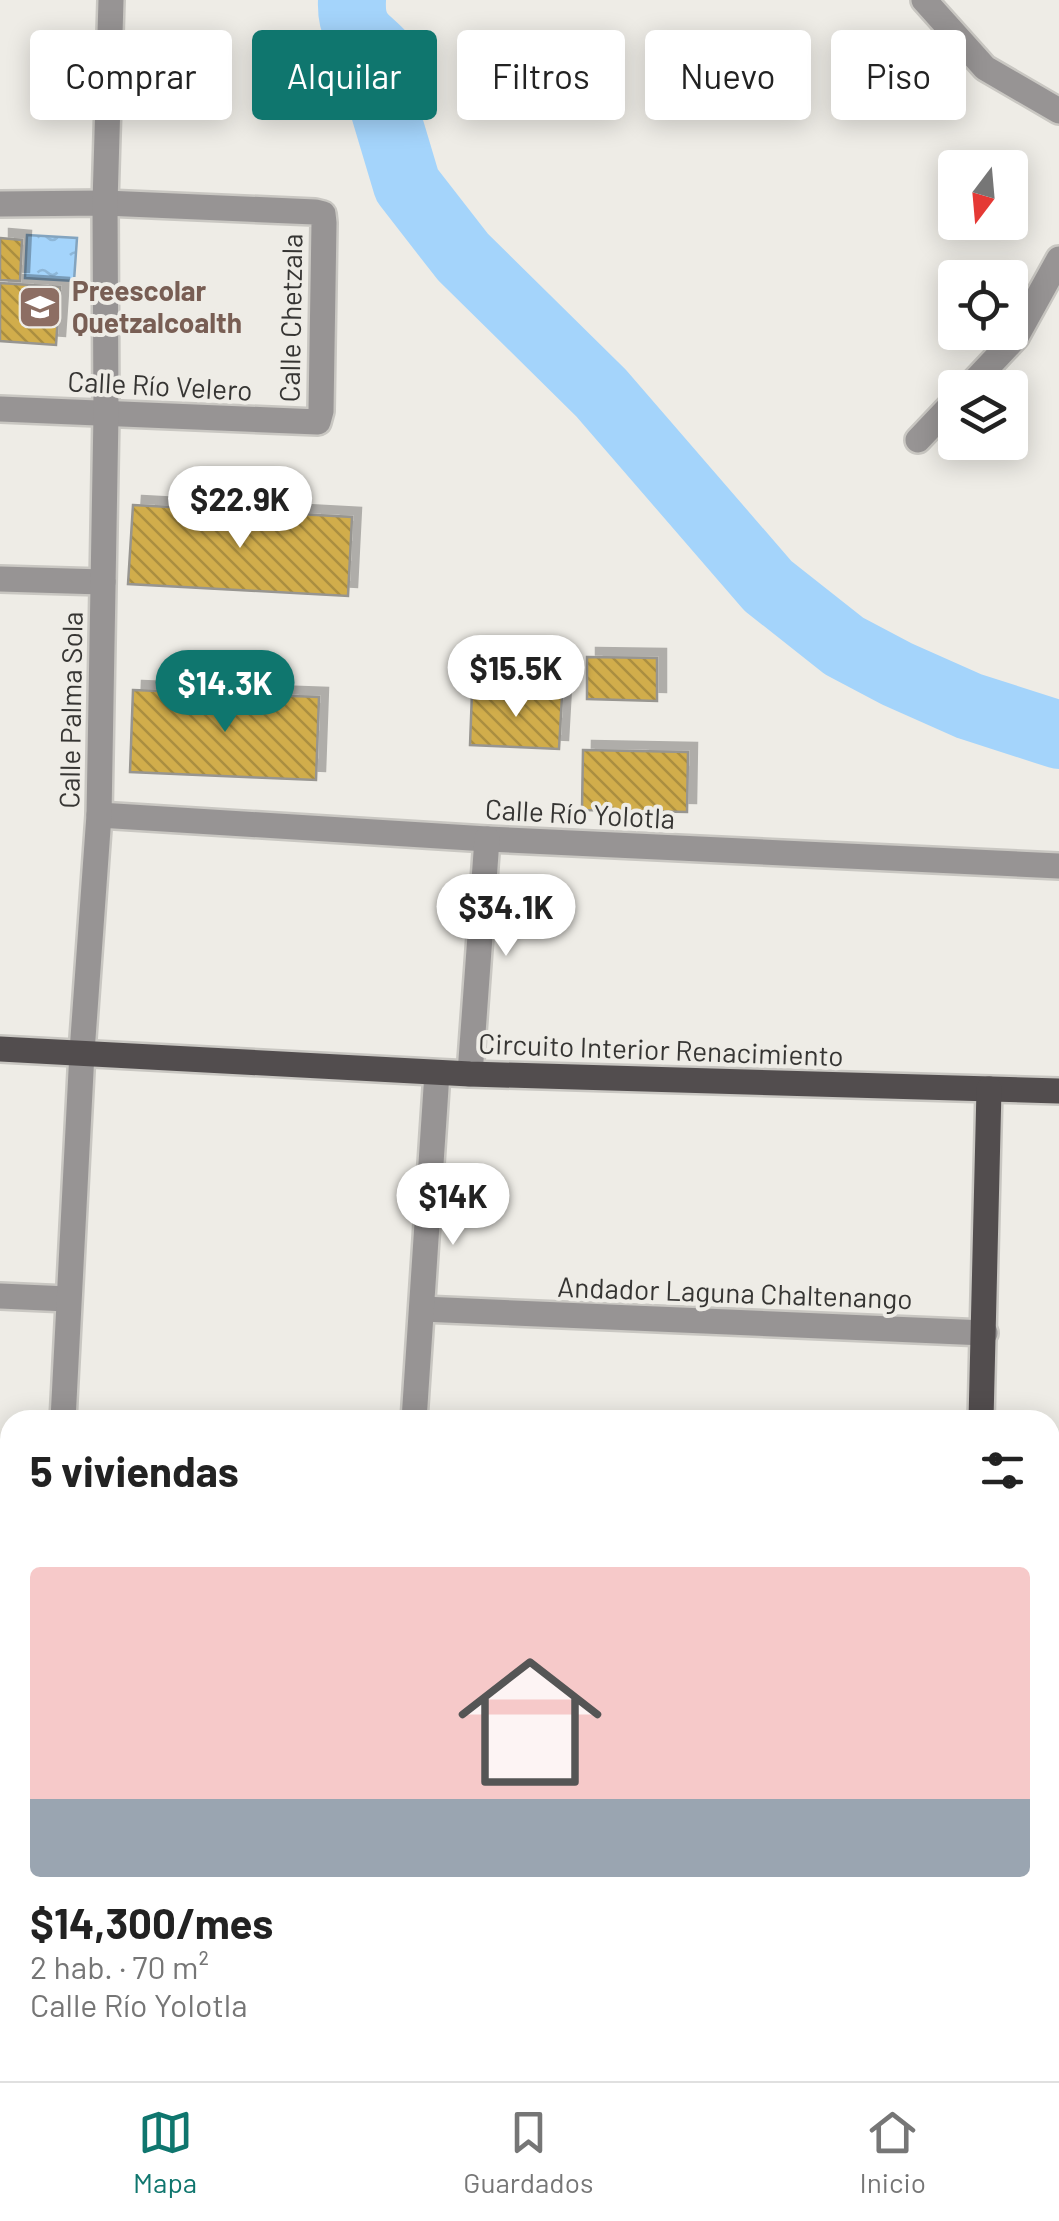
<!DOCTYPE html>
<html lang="es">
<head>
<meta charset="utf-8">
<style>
  body { margin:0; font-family:Barlow,sans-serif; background:#f2f2f2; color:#222; height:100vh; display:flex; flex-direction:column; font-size:38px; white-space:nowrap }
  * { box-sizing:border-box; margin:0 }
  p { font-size:32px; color:#767676 }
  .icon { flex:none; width:55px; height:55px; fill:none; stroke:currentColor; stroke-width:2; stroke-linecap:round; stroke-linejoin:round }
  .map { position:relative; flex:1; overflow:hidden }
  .side { position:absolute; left:0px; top:1410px; width:1060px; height:672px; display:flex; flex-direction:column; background:#fff; border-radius:30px 30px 0 0; box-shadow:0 5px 25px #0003 }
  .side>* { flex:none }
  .banner { position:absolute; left:30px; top:30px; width:1000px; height:90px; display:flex; gap:20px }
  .needle { width:65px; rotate:196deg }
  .buttons { position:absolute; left:938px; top:150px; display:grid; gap:20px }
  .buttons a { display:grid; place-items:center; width:90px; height:90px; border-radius:10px; background:#fff; box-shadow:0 5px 25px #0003; font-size:50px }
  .price { position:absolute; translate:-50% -85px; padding:0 22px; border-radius:35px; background:#fff; color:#222; font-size:32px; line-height:65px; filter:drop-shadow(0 2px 5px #0008) }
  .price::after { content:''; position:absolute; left:50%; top:60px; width:30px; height:22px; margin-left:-15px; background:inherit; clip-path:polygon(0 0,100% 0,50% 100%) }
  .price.active { background:#0f766e; color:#fff }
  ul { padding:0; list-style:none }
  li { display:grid; align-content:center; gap:20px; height:530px; padding:0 30px }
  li+li { border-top:2px solid #e0e0e0 }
  li span { display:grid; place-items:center; height:310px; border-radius:10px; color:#555 }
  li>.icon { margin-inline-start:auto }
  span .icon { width:180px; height:180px; fill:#fffc; stroke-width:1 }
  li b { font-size:42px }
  h2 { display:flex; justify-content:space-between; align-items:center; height:120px; padding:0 30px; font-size:42px }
  .pill { padding:0 35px; border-radius:10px; background:#fff; box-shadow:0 5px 25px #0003; font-size:35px; line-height:90px }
  .pill.active { background:#0f766e; color:#fff }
  .tabs { display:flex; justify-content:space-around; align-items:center; height:140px; border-top:2px solid #e0e0e0; background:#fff; font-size:28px; color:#767676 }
  .tabs a { display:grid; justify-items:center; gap:5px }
  .tabs .active { color:#0f766e }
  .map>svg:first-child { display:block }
  .water { fill:url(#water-ripples); stroke:#83a4bf; stroke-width:2.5 }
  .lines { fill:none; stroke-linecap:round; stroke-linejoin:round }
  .river { stroke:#a4d4fb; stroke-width:68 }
  .building { fill:url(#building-back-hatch); stroke:#979590; stroke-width:2.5; filter:url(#shadow) }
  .minor-casing { stroke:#c9c7c2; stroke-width:30 }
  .major-casing { stroke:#c9c7c2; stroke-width:30 }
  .minor { stroke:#979494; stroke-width:25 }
  .major { stroke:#524d4e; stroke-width:25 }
  .labels { text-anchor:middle; stroke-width:8; stroke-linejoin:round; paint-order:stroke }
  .education-label { font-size:28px; font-weight:bold; fill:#785e54; stroke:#eeece6; text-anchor:start }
  .street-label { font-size:28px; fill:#363533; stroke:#eeece6 }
</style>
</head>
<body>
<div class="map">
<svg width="1059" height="2081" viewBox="0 0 1059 2081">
  <defs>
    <pattern id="water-ripples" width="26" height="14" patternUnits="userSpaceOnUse" patternTransform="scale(2.5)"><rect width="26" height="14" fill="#a4d4fb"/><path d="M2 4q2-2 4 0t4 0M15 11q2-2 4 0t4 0" fill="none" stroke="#8eb7d8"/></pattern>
    <pattern id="building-back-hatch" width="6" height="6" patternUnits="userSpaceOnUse" patternTransform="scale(2.5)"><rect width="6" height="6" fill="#d1ad4b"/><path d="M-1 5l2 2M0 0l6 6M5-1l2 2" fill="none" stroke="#aa8e3f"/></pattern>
    <filter id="shadow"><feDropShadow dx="9" dy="-9" stdDeviation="0" flood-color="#0004"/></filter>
  </defs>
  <rect width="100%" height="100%" fill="#eeece6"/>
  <polygon class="water" points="27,235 77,238 74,281 25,278"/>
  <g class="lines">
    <path class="river" d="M352,0c-2,43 24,39 38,68l-9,30 26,87 56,72 138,136 167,193 76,60 53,28 72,32 90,29"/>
  </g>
  <g class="building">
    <polygon points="0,238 22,240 20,281 0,280"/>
    <polygon points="0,283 60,287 56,345 0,341"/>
    <polygon points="133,505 352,517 348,596 128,584"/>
    <polygon points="587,657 657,658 657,701 587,699"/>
    <polygon points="133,690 319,697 316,780 130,772"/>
    <polygon points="472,692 562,696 559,749 470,745"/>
    <polygon points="583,750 688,752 687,812 582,810"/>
  </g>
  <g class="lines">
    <g class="minor-casing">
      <g id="minor">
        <polyline points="924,0 985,68 1059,111"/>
        <polyline points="0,204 105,203 315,212 323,214 324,223 321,411 318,422 0,409"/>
        <polyline points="968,388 1016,337 1059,259"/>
        <polyline points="918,440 955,401"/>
        <polyline points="0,579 103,582"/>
        <polyline points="99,815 487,839 1059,866"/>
        <polyline points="470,1074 487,839"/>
        <polyline points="0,1296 68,1299"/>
        <polyline points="422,1309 985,1333"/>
        <polyline points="63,1420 82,1052 99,815 106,414 105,203 111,0"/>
        <polyline points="414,1420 437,1073"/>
        <polyline points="0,1482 10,1482"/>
        <polyline points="0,1706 10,1706"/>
        <polyline points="1050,1952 1059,1952"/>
        <polyline points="32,2081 32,2072"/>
        <polyline points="713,2081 713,2072"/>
      </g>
    </g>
    <g class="major-casing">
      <g id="major">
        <polyline points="0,1049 470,1074 1059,1091"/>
        <polyline points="981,1420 989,1089"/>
        <polyline points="954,2081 954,2072"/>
      </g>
    </g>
    <use href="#minor" class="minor"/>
    <use href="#major" class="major"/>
  </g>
  <defs>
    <g id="school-square" transform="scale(2.25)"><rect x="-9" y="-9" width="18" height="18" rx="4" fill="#8d6e63" stroke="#eeece6"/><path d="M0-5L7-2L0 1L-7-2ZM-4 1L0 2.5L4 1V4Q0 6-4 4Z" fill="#fff"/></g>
  </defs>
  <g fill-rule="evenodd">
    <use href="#school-square" x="40" y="307"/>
  </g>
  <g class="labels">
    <g class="education-label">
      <text x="72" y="301">Preescolar<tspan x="72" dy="32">Quetzalcoalth</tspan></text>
    </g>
    <g class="street-label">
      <text transform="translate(291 318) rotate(-89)" y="10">Calle Chetzala</text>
      <text transform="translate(160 386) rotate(3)" y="10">Calle Río Velero</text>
      <text transform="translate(71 710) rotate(-89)" y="10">Calle Palma Sola</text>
      <text transform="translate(580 814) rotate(3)" y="10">Calle Río Yolotla</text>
      <text transform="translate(661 1050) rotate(2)" y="10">Circuito Interior Renacimiento</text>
      <text transform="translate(735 1293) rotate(2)" y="10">Andador Laguna Chaltenango</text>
    </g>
  </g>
</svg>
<div class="buttons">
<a><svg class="needle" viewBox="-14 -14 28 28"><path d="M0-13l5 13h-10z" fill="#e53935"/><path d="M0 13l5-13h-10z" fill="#767676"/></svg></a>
<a><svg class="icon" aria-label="locate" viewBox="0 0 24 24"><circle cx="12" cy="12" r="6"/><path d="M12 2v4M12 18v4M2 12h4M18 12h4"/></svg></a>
<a><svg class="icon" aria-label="layers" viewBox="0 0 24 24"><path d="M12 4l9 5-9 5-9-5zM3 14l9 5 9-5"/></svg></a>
</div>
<b class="price" style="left:240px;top:551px">$22.9K</b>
<b class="price" style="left:516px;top:720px">$15.5K</b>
<b class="price active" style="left:225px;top:735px">$14.3K</b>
<b class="price" style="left:506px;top:959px">$34.1K</b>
<b class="price" style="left:453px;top:1248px">$14K</b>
<div class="banner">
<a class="pill">Comprar</a>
<a class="pill active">Alquilar</a>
<a class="pill">Filtros</a>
<a class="pill">Nuevo</a>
<a class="pill">Piso</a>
</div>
<section class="side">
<h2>5 viviendas<svg class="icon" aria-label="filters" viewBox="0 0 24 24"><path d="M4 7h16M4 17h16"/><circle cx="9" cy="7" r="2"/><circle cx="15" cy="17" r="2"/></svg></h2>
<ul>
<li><span style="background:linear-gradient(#f6c9c9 75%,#9aa5b1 0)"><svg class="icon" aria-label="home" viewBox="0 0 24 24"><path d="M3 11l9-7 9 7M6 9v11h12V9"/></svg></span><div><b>$14,300/mes</b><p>2 hab. · 70 m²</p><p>Calle Río Yolotla</p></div></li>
</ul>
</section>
</div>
<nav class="tabs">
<a class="active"><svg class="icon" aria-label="map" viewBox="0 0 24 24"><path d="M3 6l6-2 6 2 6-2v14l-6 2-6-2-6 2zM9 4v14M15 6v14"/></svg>Mapa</a>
<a><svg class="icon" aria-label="saved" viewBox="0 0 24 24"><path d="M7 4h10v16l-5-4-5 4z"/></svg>Guardados</a>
<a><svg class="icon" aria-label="home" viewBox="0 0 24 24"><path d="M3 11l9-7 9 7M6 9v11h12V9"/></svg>Inicio</a>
</nav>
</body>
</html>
